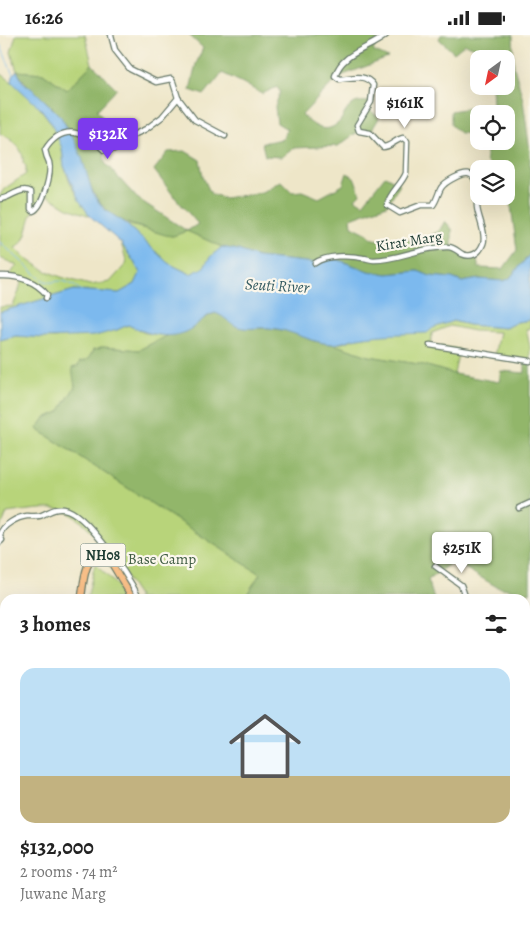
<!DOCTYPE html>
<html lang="en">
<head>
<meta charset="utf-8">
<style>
  body { margin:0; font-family:Alegreya,serif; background:#f2f2f2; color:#222; height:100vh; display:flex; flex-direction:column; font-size:19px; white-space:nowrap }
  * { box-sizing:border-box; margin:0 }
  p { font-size:16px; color:#767676 }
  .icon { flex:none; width:28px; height:28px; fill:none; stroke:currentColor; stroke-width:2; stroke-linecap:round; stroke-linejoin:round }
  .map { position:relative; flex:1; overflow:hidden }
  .details { position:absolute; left:0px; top:559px; width:530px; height:336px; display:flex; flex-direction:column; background:#fff; border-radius:15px 15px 0 0; box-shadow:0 5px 20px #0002 }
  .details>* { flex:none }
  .needle { width:32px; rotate:213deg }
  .buttons { position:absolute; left:470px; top:15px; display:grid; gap:10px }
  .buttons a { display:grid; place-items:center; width:45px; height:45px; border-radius:10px; background:#fff; box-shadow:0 5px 20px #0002; font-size:25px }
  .price { position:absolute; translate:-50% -42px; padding:0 11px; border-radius:5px; background:#fff; color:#222; font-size:16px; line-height:32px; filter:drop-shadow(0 1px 2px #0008) }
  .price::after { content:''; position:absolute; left:50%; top:30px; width:15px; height:11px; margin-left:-8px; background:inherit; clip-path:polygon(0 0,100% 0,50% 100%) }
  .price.selected { background:#7c3aed; color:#fff }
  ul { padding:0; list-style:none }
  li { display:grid; align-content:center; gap:10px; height:265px; padding:0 20px }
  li+li { border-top:1px solid #e0e0e0 }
  li span { display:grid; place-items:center; height:155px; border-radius:15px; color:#555 }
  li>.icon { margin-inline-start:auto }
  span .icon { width:90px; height:90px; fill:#fffc; stroke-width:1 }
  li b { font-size:21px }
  h2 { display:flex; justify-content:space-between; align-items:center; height:60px; padding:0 20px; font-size:21px }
  .status { display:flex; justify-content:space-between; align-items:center; height:35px; padding:0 25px; background:#fff; direction:ltr }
  .status svg { height:14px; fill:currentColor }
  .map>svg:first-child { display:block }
  .green { fill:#b8d47a; stroke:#6c8857 }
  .forest { fill:#92b66a; stroke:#587a4f }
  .water { fill:#7bb9ee; stroke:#4d7b91 }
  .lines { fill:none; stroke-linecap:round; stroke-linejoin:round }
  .stream { stroke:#7bb9ee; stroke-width:1 }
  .minor-casing { stroke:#677868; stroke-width:7 }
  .major-casing { stroke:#677868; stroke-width:8 }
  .minor { stroke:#fff; stroke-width:4.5 }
  .major { stroke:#f7be87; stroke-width:5.5 }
  .labels { text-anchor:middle; stroke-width:4.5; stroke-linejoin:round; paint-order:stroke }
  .shield { fill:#fbf7ec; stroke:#61756b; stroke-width:1 }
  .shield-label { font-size:14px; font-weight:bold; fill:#1f3d34 }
  .street-label { font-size:15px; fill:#1f3d34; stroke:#fbf7ec }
  .park-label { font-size:15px; fill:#3e5b42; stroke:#fbf7ec }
  .water-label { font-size:16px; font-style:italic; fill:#365c62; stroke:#fbf7ec }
</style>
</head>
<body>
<div class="status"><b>16:26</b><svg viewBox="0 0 49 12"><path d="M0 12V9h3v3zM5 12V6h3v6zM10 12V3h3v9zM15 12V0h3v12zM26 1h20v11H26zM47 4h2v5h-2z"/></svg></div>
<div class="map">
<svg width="530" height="894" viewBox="0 0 530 894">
  <rect width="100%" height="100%" fill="#fbf7ec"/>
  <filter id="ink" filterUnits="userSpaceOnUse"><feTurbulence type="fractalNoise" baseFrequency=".02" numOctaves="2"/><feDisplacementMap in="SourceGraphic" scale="10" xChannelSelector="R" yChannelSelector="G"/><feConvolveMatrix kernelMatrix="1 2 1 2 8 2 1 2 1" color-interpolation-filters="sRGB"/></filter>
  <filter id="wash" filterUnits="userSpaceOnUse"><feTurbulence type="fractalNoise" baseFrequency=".0096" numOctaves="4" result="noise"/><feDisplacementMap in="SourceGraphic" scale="20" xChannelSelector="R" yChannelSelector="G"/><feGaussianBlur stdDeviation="1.12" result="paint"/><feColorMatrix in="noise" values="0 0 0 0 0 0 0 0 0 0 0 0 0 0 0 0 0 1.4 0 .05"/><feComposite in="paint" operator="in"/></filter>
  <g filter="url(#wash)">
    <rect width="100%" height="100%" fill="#eee6c8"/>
    <g class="green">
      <polygon points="16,0 85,0 92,29 67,55 43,38 17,36 11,17"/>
      <path d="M0,38c24,17 47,38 59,65 4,9 3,18 5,27 4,17 16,37 26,51l-22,-8 -25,-15c-3,14 -7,11 -11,21 -5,11 -5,29 -17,34l12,11 19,12 15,6 29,8 20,-3 17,-19 -6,-20 13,19 6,11 -5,11 -16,9 -45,-3 -74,22v-5l13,-1 6,-15 3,-13 -12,-3 7,-10 -17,-7v-63l4,-6 22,-15v-8l-3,-3c2,-13 -12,-26 -23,-29z"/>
      <polygon points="126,189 172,201 187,196 222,212 211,221 203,233 191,239 168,228"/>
      <polygon points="530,285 530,293 526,294 530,312 530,326 494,322 499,297 474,296 450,291 432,298 431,310 459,314 454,339 424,330 369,321 333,309 343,308 356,303 393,298 416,298 453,286 469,290 505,293 517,287"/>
      <path d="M128,290l17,8 23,2 -29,15 -37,-3 -3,2 -6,1c-3,7 -5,11 -13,12l-5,25 -16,25 -14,6 -8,11 223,145 -16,25h-107l1,-3c-18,-26 -50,-86 -84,-87 -15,-1 -32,2 -47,4l-7,16v-189l16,-4 38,2 63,-8z"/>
      <polygon points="95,529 131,564 87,564"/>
    </g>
    <g class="forest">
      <path d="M189,0h190l-6,16 15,7 -50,19 -36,38c9,9 22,20 35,9 7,-5 7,-15 18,-21 4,-2 11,-1 16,-1l-3,6 11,10 -9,15 -11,-2 -21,15 -44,2 -12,9 -17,-1 -3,-13 21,-4 4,-10 -10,-6 -2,-16 5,-15 -3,-5 -15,7 -19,-11 -21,-10 -18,22 -14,-5 6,-26 7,-16z"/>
      <path d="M441,0h72l1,32 9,33 7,52v102l-21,25 -6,2 -24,-2 -17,3 -10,-4 -22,-2 -12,-5 -31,3 -19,-3 -32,-12 -21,4 -58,-6 -19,-7 -16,-3 -35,-16c-4,1 -10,4 -14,5 -9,0 -21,-6 -30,-8 -67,-17 -48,-64 -82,-110 -12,-18 -34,-28 -44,-47l26,2 24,17 25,-26 25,25 -20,21 11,15 23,11 -8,7 -19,7 1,13 32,35 50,33 11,-7 -25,-29 -19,-25 14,-18 17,-1 15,9 3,17 8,17 14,4 37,-6 19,-11 11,11 10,-1 17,7 24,-13 4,-12 8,6 5,15 -5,5 8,5 22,-28 15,8 -13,21 -36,13 1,8 16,8 2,4 18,4 9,-5 21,5 21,-11 6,-10 7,8v18l15,9 8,-2 4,14 24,1 14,-19 -8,-59 -3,-4v-18h-14l-6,-8v-20h20v-27h-16l3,-10 -1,-18h14v-27h-19l-2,-7 -20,-8 -11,9 -15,-14z"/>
      <polygon points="470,73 482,79 479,79 479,99 460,98 451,90 451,76"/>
      <path d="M215,278l13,5 6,7 10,3h26l23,4 21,9 19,3 36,12 55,9 30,9 45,8 2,-11 24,2v-12h5v232l-33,-6 -44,-26 -25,19 6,19h-190l16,-25 -223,-145 8,-11 14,-6 16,-25 -3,-19 6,-2 2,-4c8,-1 10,-5 13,-12l6,-1 3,-2 37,3 29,-15 17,-3 18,-13z"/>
      <polygon points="0,842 5,842 5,871 0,860"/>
      <polygon points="15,890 91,890 106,894 17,894"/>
    </g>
    <path class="water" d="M17,36l6,11 13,10 25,25 14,25 7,16 11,36 10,14 23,16 42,39 22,11 13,-6 8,-12 11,-9 16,3 19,7 58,6 21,-4 32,12 19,3 31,-3 12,5 22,2 10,4 17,-3 24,2 6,-2 21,-25v66l-13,2 -12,6 -36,-3 -16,-4 -20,7 -6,5c-23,1 -46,1 -69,5 -9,1 -17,6 -26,6 -22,-1 -41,-15 -63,-16 -11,-1 -25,3 -35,-3 -7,-4 -10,-9 -19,-12 -12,3 -18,14 -30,19 -18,8 -40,1 -57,-7l-11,5 -22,6 -52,2 -27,-2 -16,4v-28l74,-22 45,3 16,-9 5,-11 -6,-11 -13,-19 -31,-27 -11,-16 -15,-34 -2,-18 -12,-27 -8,-11 -30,-28 1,-7z"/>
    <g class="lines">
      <g class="stream">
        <polyline points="0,9 13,40"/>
        <path d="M0,207l41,37c11,6 10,2 20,2 8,1 16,6 22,11"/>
        <polyline points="525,599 530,601"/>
        <polyline points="525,750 530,749"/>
        <polyline points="525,785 530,781"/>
        <polyline points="348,894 359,890"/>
      </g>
    </g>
  </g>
  <g filter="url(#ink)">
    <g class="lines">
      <g class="minor-casing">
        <g id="minor">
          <polyline points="111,0 115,15 130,34 156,47 171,44 173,47 178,63 195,85 225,101"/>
          <path d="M0,164c11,-1 20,-13 31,-7v17l2,2c10,-4 19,-38 16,-49 -2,-4 -3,-7 -4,-12 17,-27 40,-19 59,0l10,-1 17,-13 15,-7 16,-12 16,-19"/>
          <path d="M315,228c11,-8 34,-8 48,-5 4,0 7,2 11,2 25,0 49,-14 74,-13 6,0 9,4 14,7 9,4 17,0 21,-10 4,-10 -5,-26 -6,-37 -1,-14 4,-43 -21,-30 -6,3 -11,5 -15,11 -3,5 -4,12 -8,17h-12l-21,8 -13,-8c2,-12 15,-21 19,-32l1,-32 -4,-3c-8,2 -13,9 -20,9l-13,-14 -11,-2 -2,-6 14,-23 2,-17c-8,-12 -21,-7 -34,-6l-4,-3c7,-24 35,-27 51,-41"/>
          <path d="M0,241c18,-1 36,5 47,19l-1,3"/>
          <polyline points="430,310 530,326"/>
          <polyline points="519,473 530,468"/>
          <path d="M0,500c2,-10 18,-18 27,-19 5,0 11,1 15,-1 9,-4 12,-7 22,-6 22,3 64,67 74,87l-1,3"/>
          <polyline points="0,502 2,505 0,507"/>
          <polyline points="435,531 461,550 466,564"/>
          <polyline points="525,589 530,589"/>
          <polyline points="525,677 530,670"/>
          <polyline points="525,800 530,796"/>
          <polyline points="525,833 530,839"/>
          <polyline points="525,860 530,857"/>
          <polyline points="525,874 530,880"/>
          <polyline points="324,890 327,894"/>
          <polyline points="434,890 439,894"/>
          <polyline points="497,890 500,894"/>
          <polyline points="513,890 517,894"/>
          <polyline points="311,894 318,890"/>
          <polyline points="376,894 378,890"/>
          <polyline points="479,894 485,890"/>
        </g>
      </g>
      <g class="major-casing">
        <g id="major">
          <path d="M81,564c3,-14 2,-42 20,-44l8,4 24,40"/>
          <polyline points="525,615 530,615"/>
          <polyline points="0,765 5,763"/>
          <polyline points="0,793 4,804 0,813"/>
        </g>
      </g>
      <use href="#minor" class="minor"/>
      <use href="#major" class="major"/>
    </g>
  </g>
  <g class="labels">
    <rect class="shield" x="80.5" y="508.5" width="45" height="23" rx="4"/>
    <g class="shield-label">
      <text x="103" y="525">NH08</text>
    </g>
    <g class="street-label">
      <text transform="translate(409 206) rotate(-9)" y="5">Kirat Marg</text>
    </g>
    <g class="park-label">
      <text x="162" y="529">Base Camp</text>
    </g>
    <g class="water-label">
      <text transform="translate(277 250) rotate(3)" y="6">Seuti River</text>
    </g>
  </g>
</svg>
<div class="buttons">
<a><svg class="needle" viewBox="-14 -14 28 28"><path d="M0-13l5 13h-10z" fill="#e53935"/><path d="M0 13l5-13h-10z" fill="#767676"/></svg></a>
<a><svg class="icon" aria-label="locate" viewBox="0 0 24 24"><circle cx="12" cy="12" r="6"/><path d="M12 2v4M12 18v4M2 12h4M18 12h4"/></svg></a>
<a><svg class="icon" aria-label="layers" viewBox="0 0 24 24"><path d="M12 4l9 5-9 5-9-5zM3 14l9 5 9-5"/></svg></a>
</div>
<b class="price" style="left:405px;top:94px">$161K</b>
<b class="price selected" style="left:108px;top:125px">$132K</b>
<b class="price" style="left:462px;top:539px">$251K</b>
<section class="details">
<h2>3 homes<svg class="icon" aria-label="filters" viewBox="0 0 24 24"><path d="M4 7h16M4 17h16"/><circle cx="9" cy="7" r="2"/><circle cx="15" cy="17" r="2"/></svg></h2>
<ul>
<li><span style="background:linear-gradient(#bfe0f5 70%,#c2b280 0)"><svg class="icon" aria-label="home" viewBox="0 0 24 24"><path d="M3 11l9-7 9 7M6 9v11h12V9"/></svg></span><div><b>$132,000</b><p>2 rooms · 74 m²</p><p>Juwane Marg</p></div></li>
</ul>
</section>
</div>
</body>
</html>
